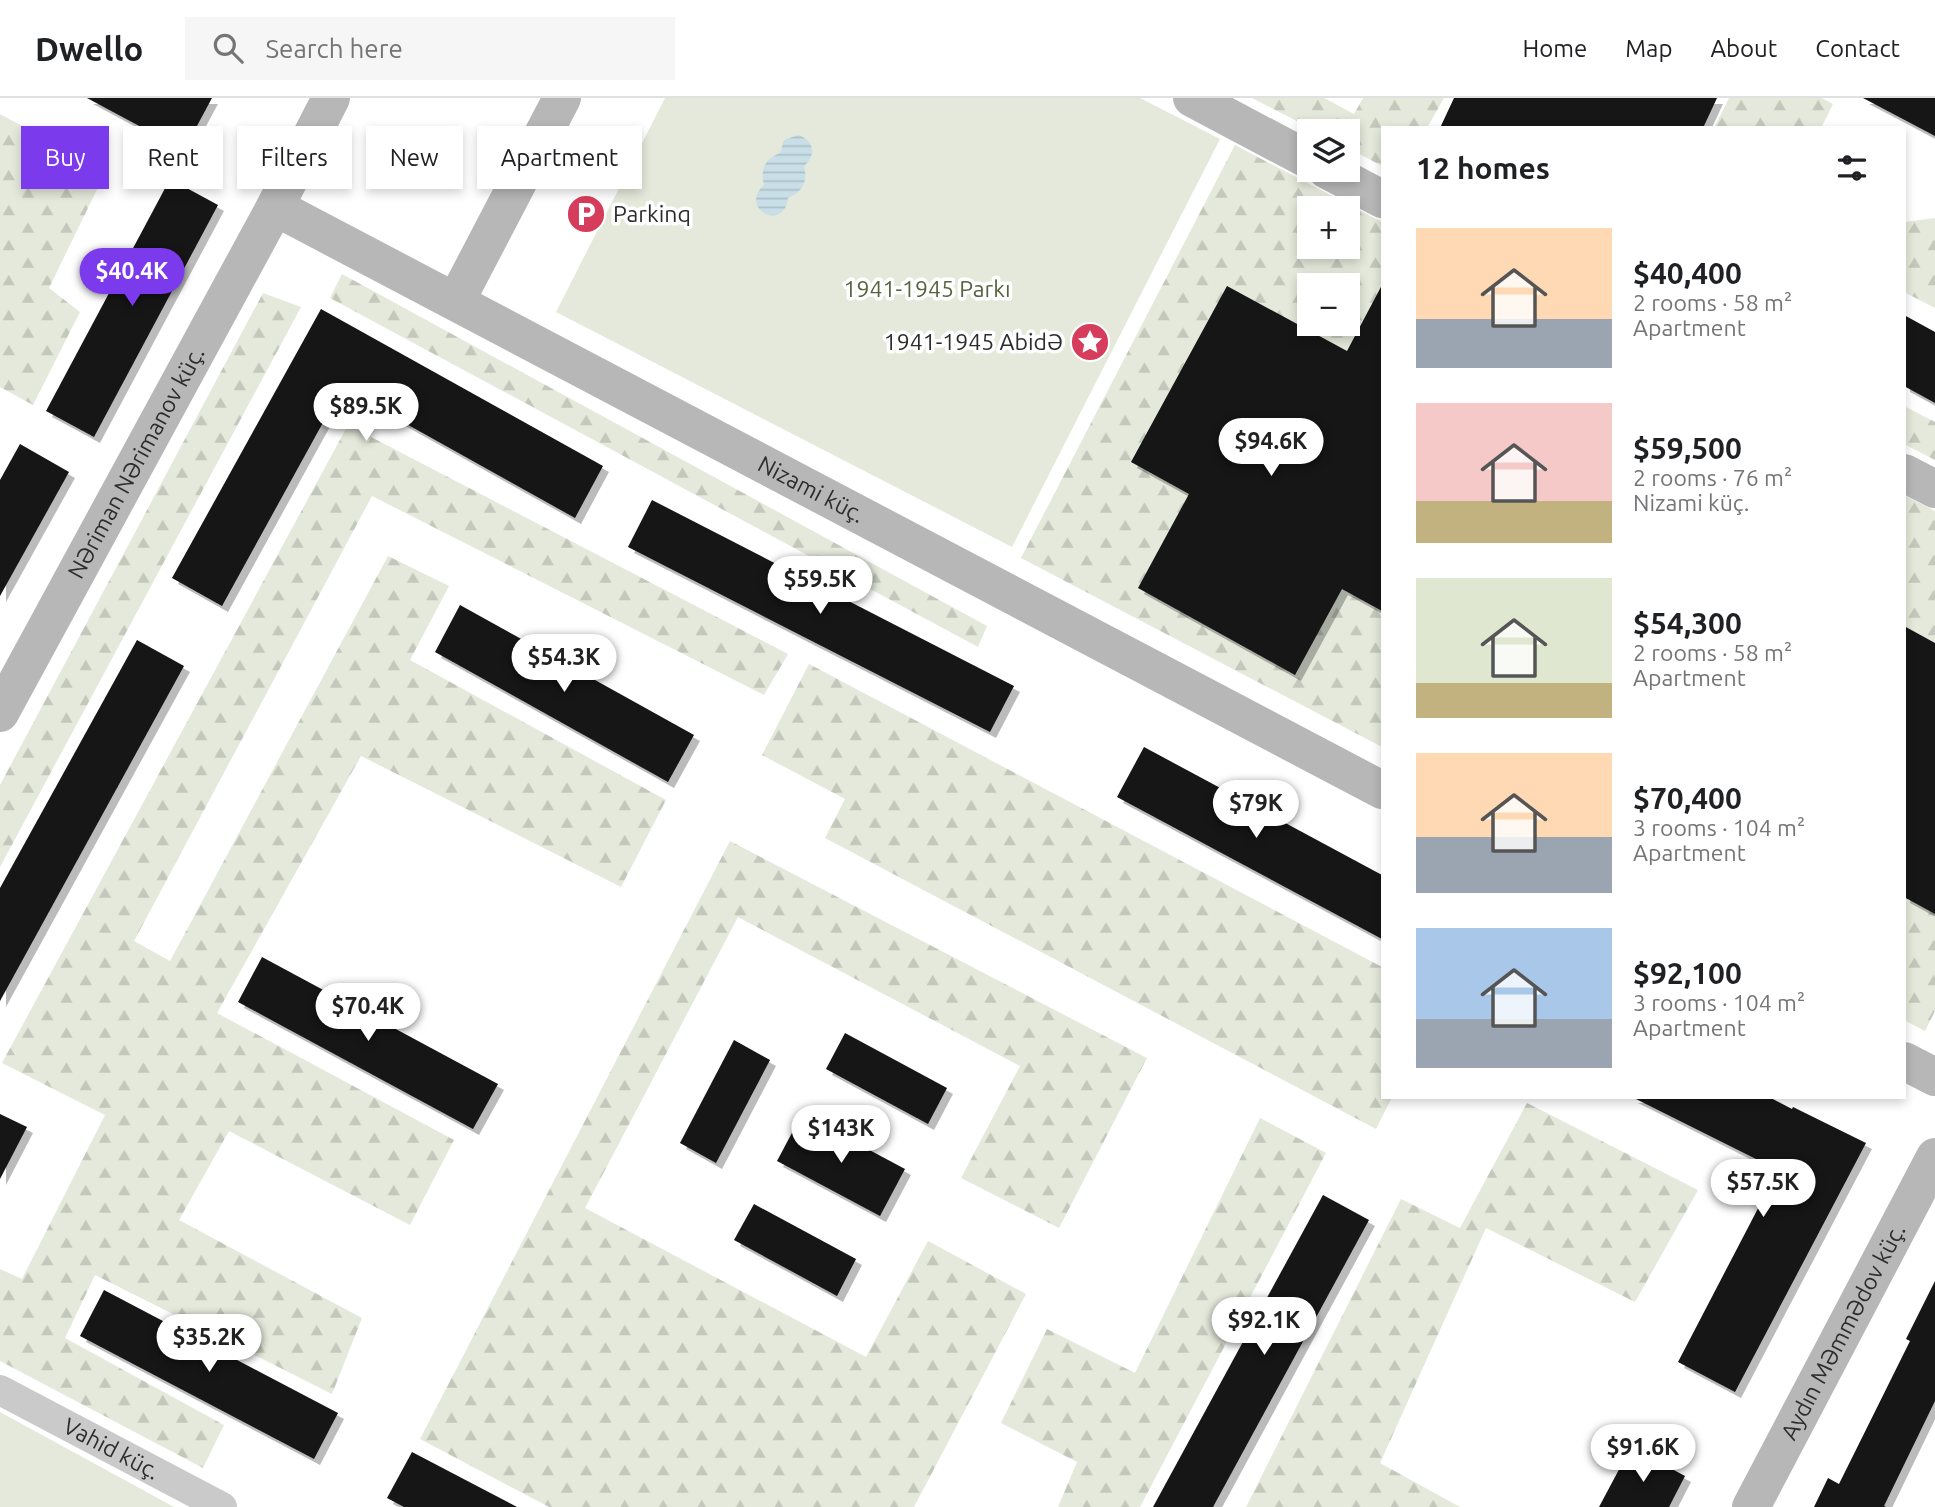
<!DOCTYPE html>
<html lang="en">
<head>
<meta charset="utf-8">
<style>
  body { margin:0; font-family:Ubuntu,sans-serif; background:#f6f6f6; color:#202124; height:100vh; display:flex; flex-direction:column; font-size:26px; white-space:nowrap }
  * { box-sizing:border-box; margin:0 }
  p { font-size:23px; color:#757577 }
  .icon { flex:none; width:38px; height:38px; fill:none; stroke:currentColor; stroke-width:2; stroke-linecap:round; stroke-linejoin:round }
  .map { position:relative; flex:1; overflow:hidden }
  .panel { position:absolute; left:1381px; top:28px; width:525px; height:973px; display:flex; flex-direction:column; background:#fff; border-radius:0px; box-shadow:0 4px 10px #0003 }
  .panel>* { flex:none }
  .guide { position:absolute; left:21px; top:28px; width:665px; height:63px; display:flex; gap:14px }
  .tools { position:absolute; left:1297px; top:21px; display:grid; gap:14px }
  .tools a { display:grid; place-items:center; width:63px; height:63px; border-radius:0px; background:#fff; box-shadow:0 4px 10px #0003; font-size:35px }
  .price { position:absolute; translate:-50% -60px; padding:0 16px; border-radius:24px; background:#fff; color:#222; font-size:23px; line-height:46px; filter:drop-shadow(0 2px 4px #0008) }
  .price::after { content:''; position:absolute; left:50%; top:42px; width:21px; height:16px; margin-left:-10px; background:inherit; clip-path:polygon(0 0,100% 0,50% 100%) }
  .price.active { background:#7c3aed; color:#fff }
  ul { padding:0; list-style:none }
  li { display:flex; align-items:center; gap:21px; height:175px; padding:0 35px }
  li span { display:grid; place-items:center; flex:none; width:196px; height:140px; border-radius:0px; color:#555 }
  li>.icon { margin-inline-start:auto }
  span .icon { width:84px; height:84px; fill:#fffc; stroke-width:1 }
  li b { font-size:30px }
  h2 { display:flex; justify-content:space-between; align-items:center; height:84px; padding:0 35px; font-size:30px }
  .pill { padding:0 24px; border-radius:0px; background:#fff; box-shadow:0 4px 10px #0003; font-size:24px; line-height:63px }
  .pill.active { background:#7c3aed; color:#fff }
  header { display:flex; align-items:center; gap:42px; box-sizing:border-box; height:98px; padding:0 35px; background:#fff; border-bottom:2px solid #e0e0e0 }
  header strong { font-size:33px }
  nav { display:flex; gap:38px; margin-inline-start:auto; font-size:24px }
  .search { width:490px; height:63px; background:#f6f6f6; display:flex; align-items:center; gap:18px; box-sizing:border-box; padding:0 24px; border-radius:0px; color:#757577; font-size:26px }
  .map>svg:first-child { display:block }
  .forest { fill:url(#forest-firs); fill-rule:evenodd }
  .green { fill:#e4e9db }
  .water { fill:url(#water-rules) }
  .building { fill:#141414; filter:url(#shadow) }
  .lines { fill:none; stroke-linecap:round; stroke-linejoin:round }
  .street { stroke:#cacaca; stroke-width:30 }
  .secondary { stroke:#b7b7b7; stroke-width:38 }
  .labels { text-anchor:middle; stroke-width:7; stroke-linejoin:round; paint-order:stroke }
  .poi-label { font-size:23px; fill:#2d2d2d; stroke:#fff; text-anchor:start }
  .park-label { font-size:23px; fill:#55643e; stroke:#fff }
  .street-label { font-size:23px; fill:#2d2d2d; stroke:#fff }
</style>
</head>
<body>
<header>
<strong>Dwello</strong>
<div class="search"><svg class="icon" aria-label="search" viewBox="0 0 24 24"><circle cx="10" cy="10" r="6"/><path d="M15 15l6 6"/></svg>Search here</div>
<nav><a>Home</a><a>Map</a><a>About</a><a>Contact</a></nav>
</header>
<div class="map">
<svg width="1935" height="1409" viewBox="0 0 1935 1409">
  <defs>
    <pattern id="forest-firs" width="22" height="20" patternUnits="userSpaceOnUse" patternTransform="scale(1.75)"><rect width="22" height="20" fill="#e4e9db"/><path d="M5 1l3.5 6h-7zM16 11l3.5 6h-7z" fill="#c4c8bc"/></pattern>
    <pattern id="water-rules" width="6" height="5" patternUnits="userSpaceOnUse" patternTransform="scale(1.75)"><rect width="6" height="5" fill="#c9dfe8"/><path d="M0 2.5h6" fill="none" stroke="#adc0c7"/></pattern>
    <filter id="shadow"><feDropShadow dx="6" dy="6" stdDeviation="0" flood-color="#0004"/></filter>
  </defs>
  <rect width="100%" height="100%" fill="#fff"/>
  <g class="forest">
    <polygon points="1252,0 1324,0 1354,16 1363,0 1444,0 1427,30 1382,30 1382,68 1348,50 1348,33 1316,33"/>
    <polygon points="1729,0 1822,0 1833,6 1821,30 1714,30"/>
    <polygon points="0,16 106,73 49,190 80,214 33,307 0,289"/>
    <path d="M1235,47l147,77v525l-361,-189zM1309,110h39v39h-39zM1309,187h39v39h-39z"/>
    <polygon points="1935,120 1935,210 1904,194 1904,124"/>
    <polygon points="342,176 987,528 978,549 330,200"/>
    <polygon points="263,195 301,209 0,769 0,687"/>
    <polygon points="1904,308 1935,324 1935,362 1904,346"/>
    <polygon points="348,327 788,556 764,597 372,398 134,843 170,863 388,458 449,488 410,562 666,702 621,789 361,658 217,915 454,1042 410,1127 229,1033 179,1122 362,1220 332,1296 95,1177 65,1240 224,1327 203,1370 0,1263 0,1171 22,1181 105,1017 2,965"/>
    <polygon points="1904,397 1935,413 1935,913 1925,933 1904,922"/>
    <polygon points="809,566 1382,869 1382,999 1392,999 1376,1031 825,740 845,701 762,657"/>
    <polygon points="730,743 1147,960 1059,1130 961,1080 1020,968 738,819 585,1110 866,1259 928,1143 1026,1196 914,1409 549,1409 420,1341"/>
    <polygon points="1527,1005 1698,1092 1635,1204 1486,1130 1380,1365 1460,1409 1246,1409 1401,1101 1460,1130"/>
    <polygon points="1260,1020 1326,1055 1140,1409 1058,1409 1077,1364 1001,1325 1047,1231 1135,1275"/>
  </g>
  <g class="green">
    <polygon points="665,0 1140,0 1220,41 1012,449 556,214"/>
    <polygon points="0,1314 174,1409 0,1409"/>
  </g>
  <path class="water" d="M798,37c16,5 19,20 6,31 4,15 -1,26 -16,32 -4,35 -50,10 -24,-13 -4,-16 1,-26 16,-32l4,-13z"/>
  <g class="building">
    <polygon points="87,0 212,0 184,52"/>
    <polygon points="1454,0 1717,0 1703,30 1440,30"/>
    <polygon points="1863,0 1935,0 1935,38"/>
    <polygon points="170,81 218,107 94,339 46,313"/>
    <polygon points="1382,187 1382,513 1342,491 1295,577 1138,490 1189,396 1131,364 1227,188 1347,253"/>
    <polygon points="321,211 603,368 575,420 342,290 222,508 172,480"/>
    <polygon points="1904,217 1935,234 1935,305 1904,288"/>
    <polygon points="20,346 69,374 0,498 0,382"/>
    <polygon points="652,402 1014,588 990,634 628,449"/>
    <polygon points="460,507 694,637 668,684 435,554"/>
    <polygon points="1904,528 1935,545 1935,816 1904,799"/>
    <polygon points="137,542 184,568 0,903 0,790"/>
    <polygon points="1144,649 1382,777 1382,841 1117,699"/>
    <polygon points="262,859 498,986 473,1031 238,904"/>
    <polygon points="845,935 947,990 928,1026 826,971"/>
    <polygon points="734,942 770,962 716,1065 680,1045"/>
    <polygon points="1632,999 1769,999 1792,1011 1793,1009 1866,1045 1735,1294 1678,1264 1778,1072"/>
    <polygon points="0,1016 27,1029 0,1081"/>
    <polygon points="802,1016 905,1071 880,1118 777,1063"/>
    <polygon points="1323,1097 1369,1122 1213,1409 1153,1409"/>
    <polygon points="754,1106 856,1161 837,1198 734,1142"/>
    <polygon points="1935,1183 1935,1303 1884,1408 1886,1409 1814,1409 1828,1380 1839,1386 1910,1243 1906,1241"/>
    <polygon points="104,1192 338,1315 314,1361 80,1238"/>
    <polygon points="1631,1349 1685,1378 1669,1409 1599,1409"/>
    <polygon points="412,1354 517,1409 404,1409 387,1400"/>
  </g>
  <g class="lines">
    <path class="street" id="s1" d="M0,1292l222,117"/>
    <g class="secondary">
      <polyline points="1192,0 1309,62"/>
      <polyline points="1327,72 1382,101"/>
      <path id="s2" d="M275,109l1107,583"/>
      <polyline points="456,203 562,0"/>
      <polyline points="1904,375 1935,391"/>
      <path id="s3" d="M0,615l275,-506 56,-109"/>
      <polyline points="1904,963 1935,979"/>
      <path id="s4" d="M1751,1409l184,-350"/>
    </g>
  </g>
  <defs>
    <g id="parking-disc" transform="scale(2.0125)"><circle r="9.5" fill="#d63c5b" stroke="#fff"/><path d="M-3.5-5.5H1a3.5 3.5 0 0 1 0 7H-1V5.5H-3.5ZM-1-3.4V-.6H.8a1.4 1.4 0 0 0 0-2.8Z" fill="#fff"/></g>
    <g id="sight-disc" transform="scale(2.0125)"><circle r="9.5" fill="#d63c5b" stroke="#fff"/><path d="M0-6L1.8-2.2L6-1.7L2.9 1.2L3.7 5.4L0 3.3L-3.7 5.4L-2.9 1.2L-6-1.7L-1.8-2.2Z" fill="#fff"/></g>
  </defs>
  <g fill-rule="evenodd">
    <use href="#parking-disc" x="586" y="116"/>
    <use href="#sight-disc" x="1090" y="244"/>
  </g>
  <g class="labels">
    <g class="poi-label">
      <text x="613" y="124">Parkinq</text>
      <text x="1063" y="252" text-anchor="end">1941-1945 Abidə</text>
    </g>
    <g class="park-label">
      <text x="927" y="199">1941-1945 Parkı</text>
    </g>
    <g class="street-label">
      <text dy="8" stroke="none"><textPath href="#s3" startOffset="285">Nəriman Nərimanov küç.</textPath></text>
      <text dy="8" stroke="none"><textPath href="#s2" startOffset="606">Nizami küç.</textPath></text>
      <text dy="8" stroke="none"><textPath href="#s4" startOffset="198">Aydın Məmmədov küç.</textPath></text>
      <text dy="8" stroke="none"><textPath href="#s1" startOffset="126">Vahid küç.</textPath></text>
    </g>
  </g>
</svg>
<div class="tools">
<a><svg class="icon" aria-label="layers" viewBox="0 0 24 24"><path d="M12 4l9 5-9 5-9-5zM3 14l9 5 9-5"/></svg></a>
<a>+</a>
<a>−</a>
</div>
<b class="price active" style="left:132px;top:210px">$40.4K</b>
<b class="price" style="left:366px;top:345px">$89.5K</b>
<b class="price" style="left:1271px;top:380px">$94.6K</b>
<b class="price" style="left:820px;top:518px">$59.5K</b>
<b class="price" style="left:564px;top:596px">$54.3K</b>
<b class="price" style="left:1256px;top:742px">$79K</b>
<b class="price" style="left:368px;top:945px">$70.4K</b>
<b class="price" style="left:841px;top:1067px">$143K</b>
<b class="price" style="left:1763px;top:1121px">$57.5K</b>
<b class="price" style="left:1264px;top:1259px">$92.1K</b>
<b class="price" style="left:209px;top:1276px">$35.2K</b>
<b class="price" style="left:1643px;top:1386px">$91.6K</b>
<div class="guide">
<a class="pill active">Buy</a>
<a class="pill">Rent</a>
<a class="pill">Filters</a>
<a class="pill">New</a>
<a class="pill">Apartment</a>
</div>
<section class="panel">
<h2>12 homes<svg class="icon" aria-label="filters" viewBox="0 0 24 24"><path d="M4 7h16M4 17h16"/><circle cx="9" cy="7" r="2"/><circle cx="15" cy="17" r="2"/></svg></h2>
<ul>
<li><span style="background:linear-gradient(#ffd9b3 65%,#9aa5b1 0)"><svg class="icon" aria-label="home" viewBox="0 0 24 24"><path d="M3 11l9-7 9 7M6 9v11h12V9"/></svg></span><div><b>$40,400</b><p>2 rooms · 58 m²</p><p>Apartment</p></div></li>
<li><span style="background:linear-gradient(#f6c9c9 70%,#c2b280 0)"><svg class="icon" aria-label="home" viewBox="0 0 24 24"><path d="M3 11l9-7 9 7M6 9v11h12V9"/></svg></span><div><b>$59,500</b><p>2 rooms · 76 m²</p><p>Nizami küç.</p></div></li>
<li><span style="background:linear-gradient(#dfe7d0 75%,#c2b280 0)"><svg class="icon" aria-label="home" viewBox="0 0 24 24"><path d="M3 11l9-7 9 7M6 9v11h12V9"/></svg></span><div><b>$54,300</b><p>2 rooms · 58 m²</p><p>Apartment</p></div></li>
<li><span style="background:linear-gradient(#ffd9b3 60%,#9aa5b1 0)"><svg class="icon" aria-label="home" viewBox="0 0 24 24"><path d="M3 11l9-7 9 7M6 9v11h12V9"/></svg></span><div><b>$70,400</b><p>3 rooms · 104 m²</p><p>Apartment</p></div></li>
<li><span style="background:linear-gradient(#a9c7e8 65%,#9aa5b1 0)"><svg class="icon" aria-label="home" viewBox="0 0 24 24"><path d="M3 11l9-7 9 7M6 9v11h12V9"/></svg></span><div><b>$92,100</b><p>3 rooms · 104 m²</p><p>Apartment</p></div></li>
</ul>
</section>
</div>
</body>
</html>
